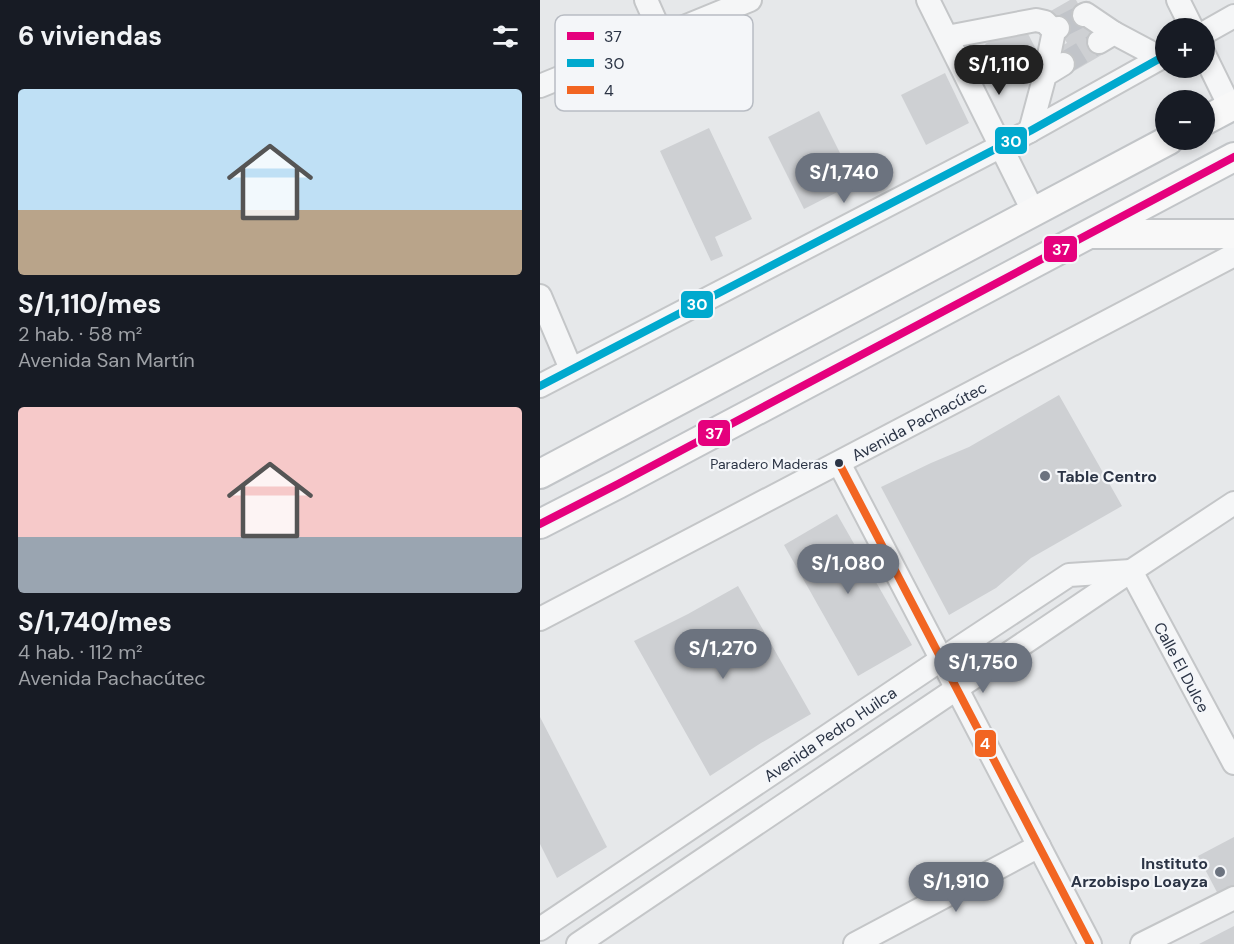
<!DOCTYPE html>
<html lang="es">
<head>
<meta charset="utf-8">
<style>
  body { margin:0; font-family:"DM Sans",sans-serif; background:#242831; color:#f1f3f6; height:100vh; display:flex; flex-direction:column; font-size:22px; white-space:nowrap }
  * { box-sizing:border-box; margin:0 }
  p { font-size:20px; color:#9ea1a6 }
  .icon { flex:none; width:33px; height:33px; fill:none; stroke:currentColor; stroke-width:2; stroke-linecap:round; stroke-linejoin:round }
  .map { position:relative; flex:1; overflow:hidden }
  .sheet { display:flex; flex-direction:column; background:#171b24; width:540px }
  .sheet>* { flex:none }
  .tools { position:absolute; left:615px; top:18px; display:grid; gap:12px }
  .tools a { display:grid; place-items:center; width:60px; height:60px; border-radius:50%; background:#171b24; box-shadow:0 3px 9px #0003; font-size:30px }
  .price { position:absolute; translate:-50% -51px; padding:0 14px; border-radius:21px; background:#6c737f; color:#fff; font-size:20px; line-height:39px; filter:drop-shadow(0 2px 3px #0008) }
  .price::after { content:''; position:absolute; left:50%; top:36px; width:18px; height:14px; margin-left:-9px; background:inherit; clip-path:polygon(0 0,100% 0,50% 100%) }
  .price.selected { background:#222; color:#fff }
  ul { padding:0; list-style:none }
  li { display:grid; align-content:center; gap:12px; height:318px; padding:0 18px }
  li span { display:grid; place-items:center; height:186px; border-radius:6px; color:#555 }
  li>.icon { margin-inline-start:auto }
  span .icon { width:108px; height:108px; fill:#fffc; stroke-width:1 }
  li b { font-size:26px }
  h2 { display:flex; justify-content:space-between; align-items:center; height:72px; padding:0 18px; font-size:26px }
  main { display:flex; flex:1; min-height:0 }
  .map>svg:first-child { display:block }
  .building { fill:#ced0d3 }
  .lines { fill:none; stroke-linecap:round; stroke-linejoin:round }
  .minor-tunnel { stroke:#c1c4c9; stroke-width:22; stroke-dasharray:22 11; stroke-linecap:butt }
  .minor-casing { stroke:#c4c6c8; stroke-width:26 }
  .major-casing { stroke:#c2c5c8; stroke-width:32 }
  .minor { stroke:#f5f6f7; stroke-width:22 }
  .major { stroke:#f8f8f8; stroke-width:28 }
  .bus-1-casing { stroke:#f4f6f9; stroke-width:12 }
  .bus-2-casing { stroke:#f4f6f9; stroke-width:12 }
  .bus-3-casing { stroke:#f4f6f9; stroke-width:12 }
  .bus-1 { stroke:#e5007d; stroke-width:8 }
  .bus-2 { stroke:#00a9ce; stroke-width:8 }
  .bus-3 { stroke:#f26522; stroke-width:8 }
  .bus-dot { fill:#2b3445; stroke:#f4f6f9; stroke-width:2 }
  .poi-dot { fill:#6c737f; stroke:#f4f6f9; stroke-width:2 }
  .labels { text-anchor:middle; stroke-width:4.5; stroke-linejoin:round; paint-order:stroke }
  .bus-label { font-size:14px; fill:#2b3445; stroke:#f4f6f9; text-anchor:end }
  .street-label { font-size:16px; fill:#2b3445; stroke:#f4f6f9 }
  .poi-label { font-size:16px; font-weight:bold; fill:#2b3445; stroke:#f4f6f9; text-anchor:start }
  .key { fill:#f4f6f9; stroke:#b8bcc3; stroke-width:1.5 }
  .key-label { font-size:16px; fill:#2b3445 }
  .line-badge { stroke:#f4f6f9; stroke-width:2 }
  .badge-label { font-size:16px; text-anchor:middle; font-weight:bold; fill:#fff }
</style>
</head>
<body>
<main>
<section class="sheet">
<h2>6 viviendas<svg class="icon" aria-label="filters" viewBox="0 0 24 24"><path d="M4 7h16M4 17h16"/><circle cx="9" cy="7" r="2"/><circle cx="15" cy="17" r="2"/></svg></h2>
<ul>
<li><span style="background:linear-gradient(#bfe0f5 65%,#b9a48a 0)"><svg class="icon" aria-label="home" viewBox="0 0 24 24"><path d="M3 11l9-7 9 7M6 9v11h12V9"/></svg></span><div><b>S/1,110/mes</b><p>2 hab. · 58 m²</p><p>Avenida San Martín</p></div></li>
<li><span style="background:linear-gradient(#f6c9c9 70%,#9aa5b1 0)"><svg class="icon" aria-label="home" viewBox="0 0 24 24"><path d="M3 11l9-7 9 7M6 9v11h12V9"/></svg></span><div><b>S/1,740/mes</b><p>4 hab. · 112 m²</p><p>Avenida Pachacútec</p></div></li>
</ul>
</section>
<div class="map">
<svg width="694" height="944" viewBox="0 0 694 944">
  <rect width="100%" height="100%" fill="#e6e8ea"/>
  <g class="building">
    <polygon points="530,0 536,0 565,53 529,74 515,49 527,43 509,12"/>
    <polygon points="483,24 502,61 463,81 445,44"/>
    <polygon points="405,73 429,123 386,145 361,95"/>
    <polygon points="279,111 315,183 264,209 228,137"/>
    <polygon points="169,128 212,219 175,237 183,256 171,261 120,151"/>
    <polygon points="519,395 582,506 491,558 456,588 409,615 341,487 391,463 429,447"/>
    <polygon points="297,514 372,645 318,676 244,545"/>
    <polygon points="198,586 271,714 221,743 170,776 94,641 148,614"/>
    <polygon points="0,717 67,847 17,878 0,844"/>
    <polygon points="694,837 694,888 679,896 658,856"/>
    <polygon points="694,926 694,944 659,944"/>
  </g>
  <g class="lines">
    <g class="minor-tunnel">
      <polyline points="518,28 544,15"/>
      <polyline points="523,64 559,42"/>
    </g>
    <g class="minor-casing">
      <g id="minor">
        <polyline points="106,0 122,36"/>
        <polyline points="388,0 493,211"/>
        <polyline points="638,0 652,28"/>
        <polyline points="544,15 546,14 574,33"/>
        <polyline points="664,33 694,16"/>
        <polyline points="407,37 496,20 505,22 514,31"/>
        <polyline points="559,42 574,33 621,58"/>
        <polyline points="664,54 690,107"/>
        <polyline points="505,75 514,31 518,28"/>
        <polyline points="0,86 210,0"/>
        <polyline points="490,131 505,75 523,64"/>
        <polyline points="0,296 31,369"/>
        <polyline points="0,386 490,131 626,55"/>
        <polyline points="299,463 550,944"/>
        <polyline points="0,619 694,255"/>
        <polyline points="0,929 402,659 529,575 591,571 694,763"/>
        <polyline points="38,944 591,571 694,503"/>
        <polyline points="315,944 499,846"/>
        <polyline points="602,944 694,898"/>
      </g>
    </g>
    <g class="major-casing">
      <g id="major">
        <polyline points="664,121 694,105"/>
        <polyline points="553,234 694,234"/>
        <polyline points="0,474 629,140"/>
        <polyline points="0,524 78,484 694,157"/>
      </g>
    </g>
    <use href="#minor" class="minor"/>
    <use href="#major" class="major"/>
    <g class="bus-1-casing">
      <polyline id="bus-1" points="0,524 78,484 694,157"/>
    </g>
    <g class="bus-2-casing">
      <polyline id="bus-2" points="0,386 490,131 626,55"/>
    </g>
    <g class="bus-3-casing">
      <polyline id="bus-3" points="299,463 550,944"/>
    </g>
    <use href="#bus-1" class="bus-1"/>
    <use href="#bus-2" class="bus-2"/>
    <use href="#bus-3" class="bus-3"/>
  </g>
  <circle class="bus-dot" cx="299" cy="463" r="5"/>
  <g class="poi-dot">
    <circle cx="505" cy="476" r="6"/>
    <circle cx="680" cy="872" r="6"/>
  </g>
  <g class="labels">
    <g class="bus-label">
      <text x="288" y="469">Paradero Maderas</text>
    </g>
    <g class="street-label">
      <text transform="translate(379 421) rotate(-28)" y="6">Avenida Pachacútec</text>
      <text transform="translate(642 667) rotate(62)" y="6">Calle El Dulce</text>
      <text transform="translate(290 734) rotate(-34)" y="6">Avenida Pedro Huilca</text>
    </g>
    <g class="poi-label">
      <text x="517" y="482">Table Centro</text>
      <text x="668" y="869" text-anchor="end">Instituto<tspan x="668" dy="18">Arzobispo Loayza</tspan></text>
    </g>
  </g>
  <rect x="15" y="15" width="198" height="96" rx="9" class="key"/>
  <rect x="27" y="32" width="27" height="8" fill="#e5007d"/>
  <rect x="27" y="59" width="27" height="8" fill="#00a9ce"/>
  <rect x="27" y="86" width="27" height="8" fill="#f26522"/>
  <g class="key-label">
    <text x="64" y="42">37</text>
    <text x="64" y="69">30</text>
    <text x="64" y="96">4</text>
  </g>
  <g class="line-badge">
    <rect x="454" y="126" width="34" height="29" rx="6" fill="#00a9ce"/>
    <rect x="503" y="235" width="35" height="28" rx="6" fill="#e5007d"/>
    <rect x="140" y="290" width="34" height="29" rx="6" fill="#00a9ce"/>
    <rect x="157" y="419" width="34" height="28" rx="6" fill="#e5007d"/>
    <rect x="434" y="729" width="23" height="29" rx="6" fill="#f26522"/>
  </g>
  <g class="badge-label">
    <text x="471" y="147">30</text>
    <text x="521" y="255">37</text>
    <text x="157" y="310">30</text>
    <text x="174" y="439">37</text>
    <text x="445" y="749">4</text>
  </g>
</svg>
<div class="tools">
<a>+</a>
<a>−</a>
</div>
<b class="price selected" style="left:459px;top:96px">S/1,110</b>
<b class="price" style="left:304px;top:204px">S/1,740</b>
<b class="price" style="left:308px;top:595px">S/1,080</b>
<b class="price" style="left:183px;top:680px">S/1,270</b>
<b class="price" style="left:443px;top:694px">S/1,750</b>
<b class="price" style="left:416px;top:913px">S/1,910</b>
</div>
</main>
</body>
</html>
